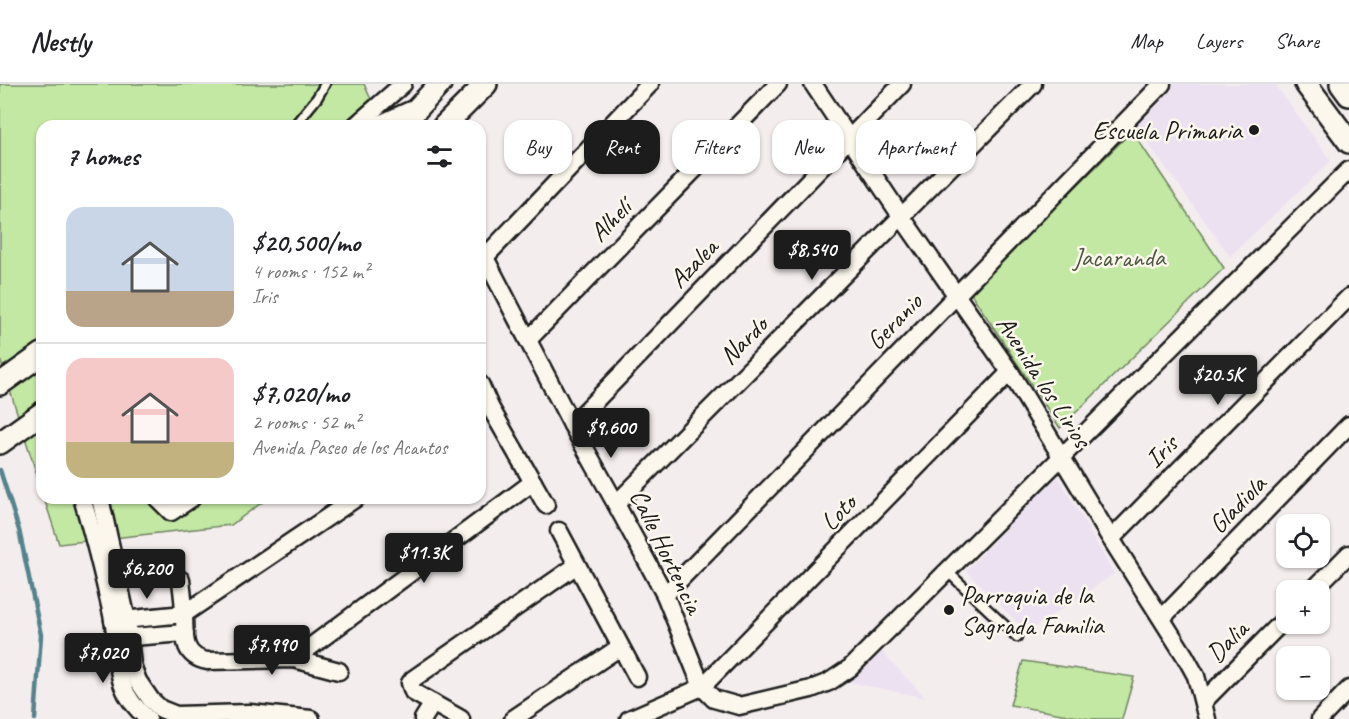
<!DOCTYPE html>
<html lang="en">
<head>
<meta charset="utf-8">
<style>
  body { margin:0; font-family:Caveat,sans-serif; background:#f6f6f6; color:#202124; height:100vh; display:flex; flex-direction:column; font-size:22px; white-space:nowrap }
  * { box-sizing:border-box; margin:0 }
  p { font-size:20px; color:#757577 }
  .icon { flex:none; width:33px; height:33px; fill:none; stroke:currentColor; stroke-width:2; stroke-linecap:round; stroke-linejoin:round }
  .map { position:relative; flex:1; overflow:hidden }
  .side { position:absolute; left:36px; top:36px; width:450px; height:384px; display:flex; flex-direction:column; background:#fff; border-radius:18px; box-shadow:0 2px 4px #0004 }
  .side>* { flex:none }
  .guide { position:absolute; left:504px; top:36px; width:570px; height:54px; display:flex; gap:12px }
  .controls { position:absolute; left:1276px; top:430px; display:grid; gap:12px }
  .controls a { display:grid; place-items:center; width:54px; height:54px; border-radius:12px; background:#fff; box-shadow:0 2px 4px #0004; font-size:30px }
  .price { position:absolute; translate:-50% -51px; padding:0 14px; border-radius:6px; background:#1c1c1c; color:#fff; font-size:20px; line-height:39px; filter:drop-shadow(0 2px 3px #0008) }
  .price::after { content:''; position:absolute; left:50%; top:36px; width:18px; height:14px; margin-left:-9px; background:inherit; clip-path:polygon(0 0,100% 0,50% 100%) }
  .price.on { background:#222; color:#fff }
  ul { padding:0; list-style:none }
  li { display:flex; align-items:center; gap:18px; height:150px; padding:0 30px }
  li+li { border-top:2px solid #e0e0e0 }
  li span { display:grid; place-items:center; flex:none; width:168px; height:120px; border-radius:18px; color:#555 }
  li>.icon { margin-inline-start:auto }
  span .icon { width:72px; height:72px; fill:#fffc; stroke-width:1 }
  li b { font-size:26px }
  h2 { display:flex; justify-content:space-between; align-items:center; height:72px; padding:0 30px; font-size:26px }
  .tag { padding:0 21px; border-radius:18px; background:#fff; box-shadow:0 2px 4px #0004; font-size:21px; line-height:54px }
  .tag.on { background:#1c1c1c; color:#fff }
  header { display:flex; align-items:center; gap:36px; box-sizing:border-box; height:84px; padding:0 30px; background:#fff; border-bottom:2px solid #e0e0e0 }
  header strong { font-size:28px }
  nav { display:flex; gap:33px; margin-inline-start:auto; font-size:21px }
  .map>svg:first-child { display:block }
  .built { fill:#ece1f1 }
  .green { fill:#c2e8a3; stroke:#6f8260; stroke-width:1.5 }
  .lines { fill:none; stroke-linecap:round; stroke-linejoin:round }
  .stream { stroke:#54838d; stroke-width:4.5 }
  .service-casing { stroke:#1c1c1c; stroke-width:13 }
  .minor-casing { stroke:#1c1c1c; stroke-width:21 }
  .tertiary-casing { stroke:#1c1c1c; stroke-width:26 }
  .service { stroke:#fbf7ec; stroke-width:8 }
  .minor { stroke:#fbf7ec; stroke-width:16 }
  .tertiary { stroke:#fbf7ec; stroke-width:21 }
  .poi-dot { fill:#1c1c1c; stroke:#fbf7ec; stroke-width:2 }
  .labels { text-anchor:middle; stroke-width:5; stroke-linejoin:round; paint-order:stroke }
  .poi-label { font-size:26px; fill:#1c1c1c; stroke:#fbf7ec; text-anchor:end }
  .street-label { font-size:26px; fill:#1c1c1c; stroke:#fbf7ec }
  .park-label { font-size:26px; fill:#4e5944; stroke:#fbf7ec }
</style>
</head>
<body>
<header>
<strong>Nestly</strong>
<nav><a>Map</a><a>Layers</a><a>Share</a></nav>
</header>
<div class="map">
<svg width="1349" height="635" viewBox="0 0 1349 635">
  <rect width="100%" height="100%" fill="#f4edee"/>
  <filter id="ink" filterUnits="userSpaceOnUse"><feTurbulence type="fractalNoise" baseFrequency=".0167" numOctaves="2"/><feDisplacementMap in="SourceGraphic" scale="12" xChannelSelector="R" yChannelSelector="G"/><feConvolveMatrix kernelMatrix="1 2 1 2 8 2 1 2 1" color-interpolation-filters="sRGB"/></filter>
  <g filter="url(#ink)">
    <g class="built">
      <polygon points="1174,0 1275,0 1331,77 1230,172 1134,40"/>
      <polygon points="1057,390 1114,490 1027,548 966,487"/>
      <polygon points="876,562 926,614 839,596"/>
    </g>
    <g class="green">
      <polygon points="0,0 364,0 383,42 42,42 42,407 0,275"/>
      <polygon points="1132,47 1224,184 1060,344 970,208"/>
      <polygon points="44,414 268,414 231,441 59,460"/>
      <polygon points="1023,577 1134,593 1122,635 1090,635 1010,621"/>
    </g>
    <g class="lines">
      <polyline class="stream" points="0,386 19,446 41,551 35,635"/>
      <g class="service-casing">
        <g id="service">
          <polyline points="294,42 317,14 325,0"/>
          <polyline points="948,488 1017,553"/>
        </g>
      </g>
      <g class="minor-casing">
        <g id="minor">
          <polyline points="813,0 901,132 1010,288 1111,455 1185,572 1196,592 1207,635"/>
          <polyline points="355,42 403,0"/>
          <polyline points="480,164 572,341 616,420 665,511 702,603 714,615 739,622 811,605 829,598 850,584 1349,86"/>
          <polyline points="485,173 650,0"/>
          <polyline points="528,256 778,0"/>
          <polyline points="480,300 490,323 546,421"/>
          <polyline points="572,341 902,0"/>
          <path d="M82,414c12,39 22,80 31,121 8,42 -3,68 35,100"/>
          <polyline points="100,414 127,536 132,581 138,597 151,616 161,625 176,631 250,629 311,635"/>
          <polyline points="157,414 171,428 192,414"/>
          <polyline points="616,420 1033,0"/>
          <polyline points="559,447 637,593"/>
          <polyline points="1111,455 1349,213"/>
          <path d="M181,496c1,11 3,23 3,34 1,21 -3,42 23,47l87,-2 45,12"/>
          <polyline points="1312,507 1349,470"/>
          <polyline points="665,511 1162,0"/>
          <polyline points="1162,534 1349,341"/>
          <polyline points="113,537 184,530 356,414"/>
          <polyline points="118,554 185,549"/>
          <polyline points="294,575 533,398"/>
          <polyline points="1204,617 1287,533"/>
          <polyline points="423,635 433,619"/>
          <polyline points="461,635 413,608 410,599 413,595 577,481"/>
          <polyline points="513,635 620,563"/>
          <polyline points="629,635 702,603 1010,288"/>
          <polyline points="1320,635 1349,605"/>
        </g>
      </g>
      <g class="tertiary-casing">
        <g id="tertiary">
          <polyline points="1306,0 1349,58"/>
          <polyline points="1341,0 1349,11"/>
          <polyline points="381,42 412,28"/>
          <polyline points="401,42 440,0"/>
          <polyline points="444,42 486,0"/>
          <polyline points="0,300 42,270"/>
          <polyline points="0,359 42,329"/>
        </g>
      </g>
      <use href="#service" class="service"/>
      <use href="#minor" class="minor"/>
      <use href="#tertiary" class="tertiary"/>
    </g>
  </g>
  <g class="poi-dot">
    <circle cx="1254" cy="46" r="6"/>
    <circle cx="949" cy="526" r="6"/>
  </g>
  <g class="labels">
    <g class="poi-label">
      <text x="1242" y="55">Escuela Primaria</text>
      <text x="961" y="520" text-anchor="start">Parroquia de la<tspan x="961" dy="30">Sagrada Familia</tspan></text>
    </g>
    <g class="street-label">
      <text transform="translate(610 136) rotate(-46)" y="9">Alhelí</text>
      <text transform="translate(693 179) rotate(-46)" y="9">Azalea</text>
      <text transform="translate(894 237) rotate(-46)" y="9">Geranio</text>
      <text transform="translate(743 256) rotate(-45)" y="9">Nardo</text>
      <text transform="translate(1044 297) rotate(57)" y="9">Avenida los Lirios</text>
      <text transform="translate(1161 367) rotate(-45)" y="9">Iris</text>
      <text transform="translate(1237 420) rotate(-46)" y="9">Gladiola</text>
      <text transform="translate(838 428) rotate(-46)" y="9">Loto</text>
      <text transform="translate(667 467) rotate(64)" y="9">Calle Hortencia</text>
      <text transform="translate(1227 557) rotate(-45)" y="9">Dalia</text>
    </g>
    <g class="park-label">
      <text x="1119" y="182">Jacaranda</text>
    </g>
  </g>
</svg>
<div class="controls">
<a><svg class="icon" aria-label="locate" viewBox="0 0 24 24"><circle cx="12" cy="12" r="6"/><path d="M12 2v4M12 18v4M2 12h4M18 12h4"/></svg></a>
<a>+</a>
<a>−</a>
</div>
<b class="price" style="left:812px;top:197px">$8,540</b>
<b class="price on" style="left:1218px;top:322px">$20.5K</b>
<b class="price" style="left:611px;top:375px">$9,600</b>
<b class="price" style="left:424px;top:500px">$11.3K</b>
<b class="price" style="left:147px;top:516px">$6,200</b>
<b class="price" style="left:272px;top:592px">$7,990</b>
<b class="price" style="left:103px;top:600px">$7,020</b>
<div class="guide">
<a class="tag">Buy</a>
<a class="tag on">Rent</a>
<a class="tag">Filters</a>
<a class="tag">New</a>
<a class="tag">Apartment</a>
</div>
<section class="side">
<h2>7 homes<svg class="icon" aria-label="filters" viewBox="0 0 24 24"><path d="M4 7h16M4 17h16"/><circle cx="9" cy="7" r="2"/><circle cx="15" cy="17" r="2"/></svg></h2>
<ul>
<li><span style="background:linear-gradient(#c9d6e8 70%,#b9a48a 0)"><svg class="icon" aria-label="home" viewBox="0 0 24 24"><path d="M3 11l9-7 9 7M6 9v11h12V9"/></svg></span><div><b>$20,500/mo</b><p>4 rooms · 152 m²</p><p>Iris</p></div></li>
<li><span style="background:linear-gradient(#f6c9c9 70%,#c2b280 0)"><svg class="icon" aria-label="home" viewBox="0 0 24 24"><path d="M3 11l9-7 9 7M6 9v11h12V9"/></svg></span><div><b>$7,020/mo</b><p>2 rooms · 52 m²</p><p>Avenida Paseo de los Acantos</p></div></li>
</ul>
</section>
</div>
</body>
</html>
